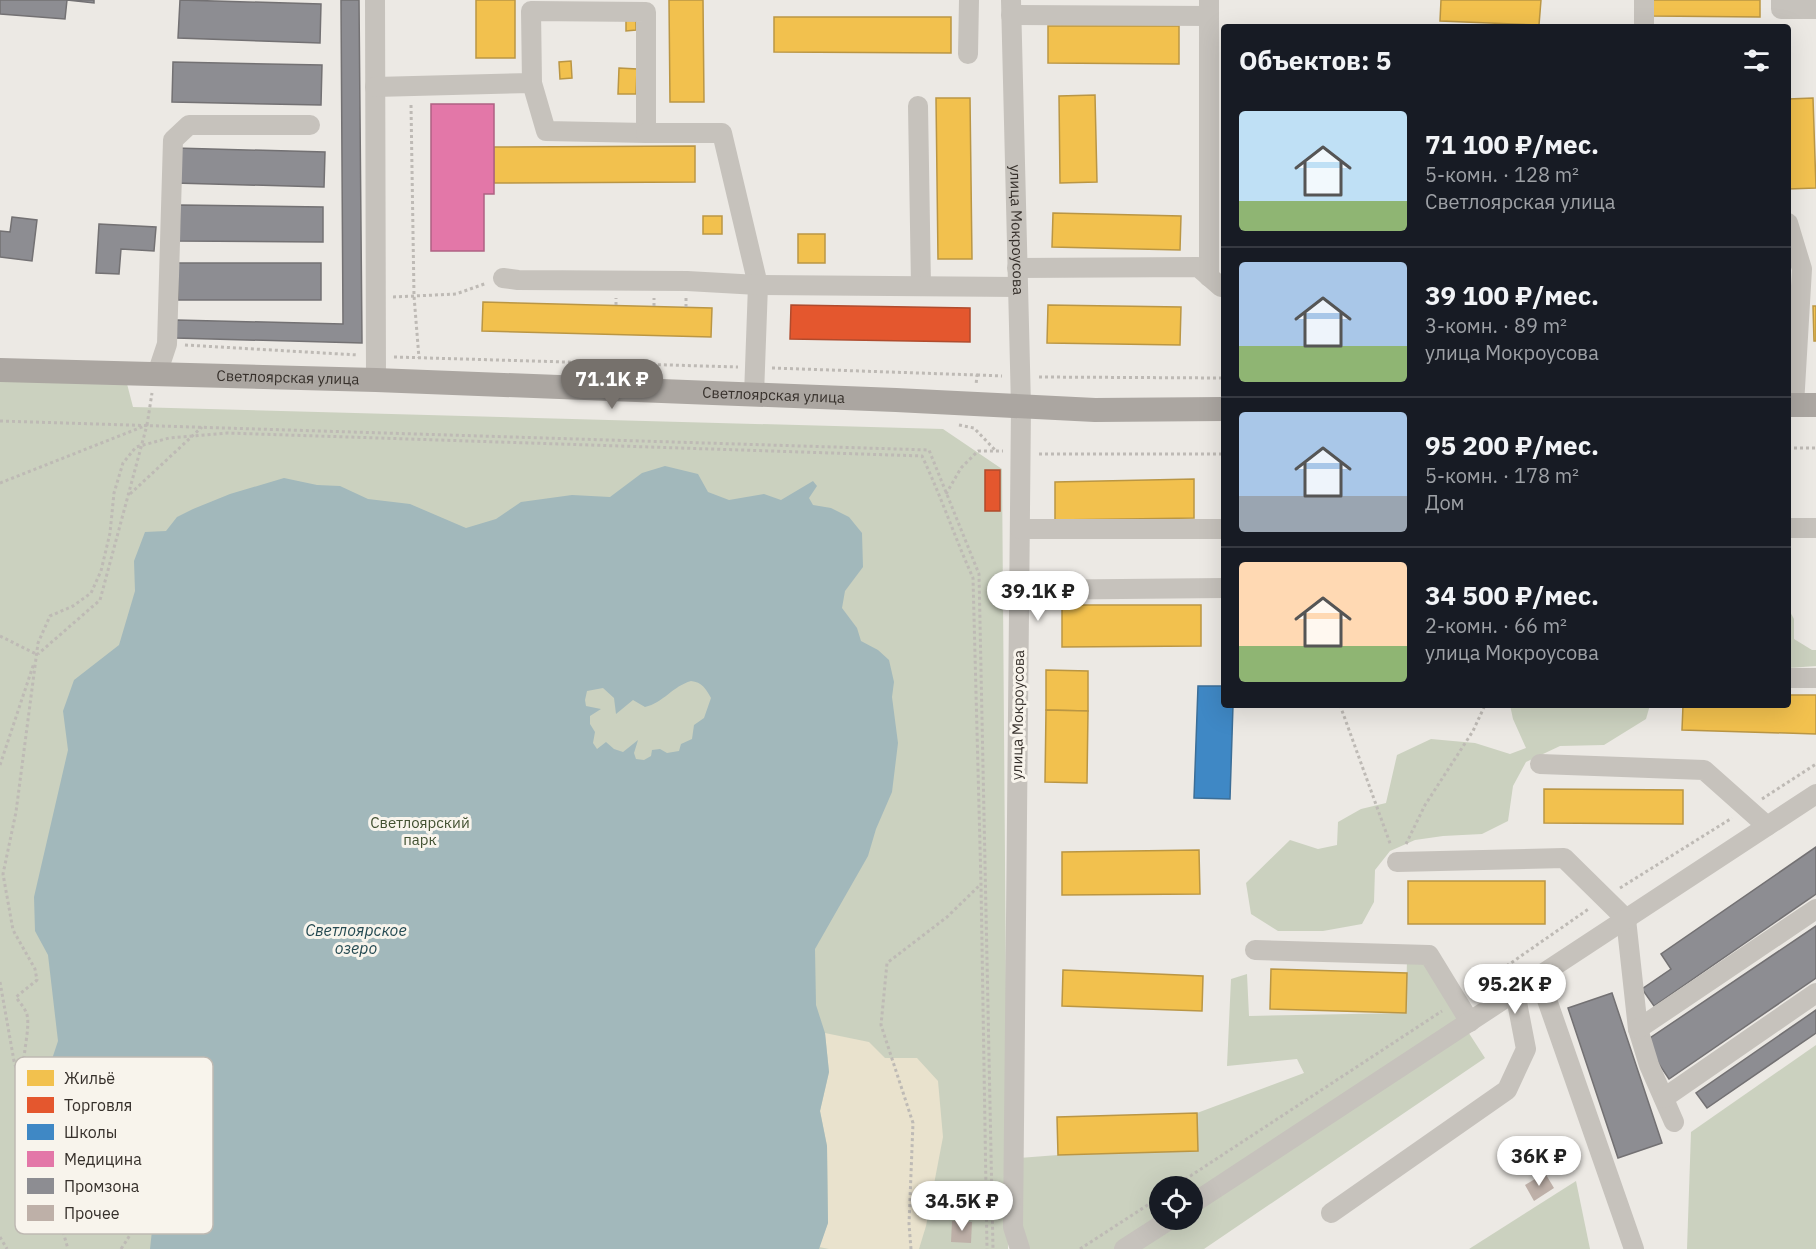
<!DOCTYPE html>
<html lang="ru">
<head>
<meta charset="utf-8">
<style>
  body { margin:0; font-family:"IBM Plex Sans",sans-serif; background:#242831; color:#f1f3f6; height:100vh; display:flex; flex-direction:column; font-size:22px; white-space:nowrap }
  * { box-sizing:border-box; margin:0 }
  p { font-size:20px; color:#9ea1a6 }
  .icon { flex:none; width:33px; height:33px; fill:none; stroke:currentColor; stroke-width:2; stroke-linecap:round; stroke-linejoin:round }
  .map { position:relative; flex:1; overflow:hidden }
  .details { position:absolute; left:1221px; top:24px; width:570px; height:684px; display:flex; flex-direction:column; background:#171b24; border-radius:6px; box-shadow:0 6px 24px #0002 }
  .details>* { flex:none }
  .controls { position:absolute; left:1149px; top:1176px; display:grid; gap:12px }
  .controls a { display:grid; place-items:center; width:54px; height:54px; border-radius:50%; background:#171b24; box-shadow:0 6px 24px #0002; font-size:30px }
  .price { position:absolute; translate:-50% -51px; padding:0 14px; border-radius:21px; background:#fff; color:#222; font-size:20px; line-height:39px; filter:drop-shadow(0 2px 3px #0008) }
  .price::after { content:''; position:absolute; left:50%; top:36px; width:18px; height:14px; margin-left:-9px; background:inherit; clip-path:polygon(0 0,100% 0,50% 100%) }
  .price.current { background:#76716c; color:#fff }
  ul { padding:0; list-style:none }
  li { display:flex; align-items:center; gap:18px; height:150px; padding:0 18px }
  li+li { border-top:2px solid #363941 }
  li span { display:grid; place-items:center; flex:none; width:168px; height:120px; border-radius:6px; color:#555 }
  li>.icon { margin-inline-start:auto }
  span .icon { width:72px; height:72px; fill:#fffc; stroke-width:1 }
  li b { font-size:26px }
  h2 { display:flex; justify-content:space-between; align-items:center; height:72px; padding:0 18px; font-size:26px }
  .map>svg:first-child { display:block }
  .green { fill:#cbd1bf; fill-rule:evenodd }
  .sand { fill:#e9e2cd }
  .water { fill:#a2b8bb; fill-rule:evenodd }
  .homes { fill:#f2c14e; stroke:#ba9644; stroke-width:1.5 }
  .shops { fill:#e4572e; stroke:#b04b2d; stroke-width:1.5 }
  .schools { fill:#3f88c5; stroke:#3c6e97; stroke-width:1.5 }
  .health { fill:#e377a8; stroke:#af6282; stroke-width:1.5 }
  .industry { fill:#8d8d92; stroke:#737173; stroke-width:1.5 }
  .building { fill:#beb0a8 }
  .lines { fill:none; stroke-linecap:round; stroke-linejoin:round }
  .path { stroke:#bebab5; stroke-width:3; stroke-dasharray:3 3; stroke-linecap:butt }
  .minor { stroke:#c6c2bc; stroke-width:20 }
  .major { stroke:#aba6a1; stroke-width:24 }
  .labels { text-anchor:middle; stroke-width:6; stroke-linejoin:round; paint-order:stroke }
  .street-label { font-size:15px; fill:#36302b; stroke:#f8f4ec }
  .park-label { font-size:15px; fill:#425131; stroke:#f8f4ec }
  .water-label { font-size:16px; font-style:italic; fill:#254a52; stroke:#f8f4ec }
  .key { fill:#f8f4ec; stroke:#beb9b2; stroke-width:1.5 }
  .key-label { font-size:16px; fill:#36302b }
</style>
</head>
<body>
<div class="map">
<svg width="1816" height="1249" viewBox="0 0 1816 1249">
  <rect width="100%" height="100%" fill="#ece9e4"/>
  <g class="green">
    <polygon points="126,380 133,407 943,429 1002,469 1008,1249 0,1249 0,381"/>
    <polygon points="1788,608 1794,619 1794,639 1812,650 1816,650 1816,666 1788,668"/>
    <polygon points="1510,705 1650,705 1646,719 1604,745 1560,746 1526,762 1513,786 1508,821 1482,834 1443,836 1415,840 1390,851 1375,870 1374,902 1362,924 1323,931 1278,931 1251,914 1246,883 1290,840 1318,849 1337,845 1338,822 1361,809 1386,803 1397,755 1431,739 1475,743 1510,754 1526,748 1513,719"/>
    <path d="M1407,958h16l18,32 44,68 -281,191h-176l-9,-23v-68l39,-3 140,-4 -1,-38 107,-40 -7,-14 -70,7 4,-87 16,-5 2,42 157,-3zM1160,1186h32v34h-32z"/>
    <polygon points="1816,1045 1816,1249 1687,1249 1691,1132"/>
    <polygon points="1576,1181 1590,1249 1469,1249"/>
  </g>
  <polygon class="sand" points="825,1033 869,1042 885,1058 917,1058 938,1081 943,1137 926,1226 919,1249 829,1249 819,1247 828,1223 827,1146 820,1111 829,1072"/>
  <path class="water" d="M665,466l33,8 10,18 21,8 35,-6 17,6 32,-19 4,5 -8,12 4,7 18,3 18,9 13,16 1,34 -18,24 -3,17 15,20 4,13 17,9 11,10 5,22 -2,15 6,46 -6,49 -16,37 -8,27 -53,93 1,56 9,28 4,39 -9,39 7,35 1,77 -9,26h-669l7,-65 -1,-12 -18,-13 -32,-13 -36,-31 -14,-22 -5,-31 7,-21 -10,-86 -13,-24 -1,-34 34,-147 -5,-39 11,-31 45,-35 16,-54 -1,-30 11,-29 21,-1 11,-14 16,-8 37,-15 54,-16 33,7 23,1 28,13 42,5 56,24 30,-9 25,-17 51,-7 38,2 32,-24zM691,681c11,1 15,8 20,17l-7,20 -10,7 -2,14 -11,5 -2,7 -12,2 -7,-4 -8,1 -1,6 -7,4 -8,-1 -2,-6 4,-13 -15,12 -9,-3 -8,-7 -9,7 -4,-6 2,-11 -5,-8v-8l11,-7 -15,-3 -1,-6 2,-9 16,-3 11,10 2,16 17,-14 12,7c18,-4 28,-21 46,-26z"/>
  <g class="homes">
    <rect x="476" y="0" width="39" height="58"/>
    <polygon points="669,0 703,0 704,102 670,102"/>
    <polygon points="1441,0 1541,0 1539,25 1440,21"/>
    <polygon points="1653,0 1760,0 1760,17 1653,16"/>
    <polygon points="774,17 951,17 951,53 774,52"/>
    <polygon points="626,19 636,19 636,30 626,31"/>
    <polygon points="1048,26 1179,26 1179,64 1048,63"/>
    <polygon points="571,61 572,78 560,79 559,62"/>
    <polygon points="619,68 637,69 636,94 618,94"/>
    <polygon points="1095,95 1097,182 1060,183 1059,96"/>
    <polygon points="936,98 970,98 972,259 938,259"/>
    <polygon points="1813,98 1816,188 1788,189 1788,99"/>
    <polygon points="695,146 695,182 494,183 494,147"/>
    <polygon points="1053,213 1181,216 1180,250 1052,247"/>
    <rect x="703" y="216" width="19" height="18"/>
    <rect x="798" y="234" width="27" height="29"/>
    <polygon points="483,302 712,308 711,337 482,331"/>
    <polygon points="1048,305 1181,307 1180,345 1047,343"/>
    <polygon points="1813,306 1816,306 1816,341 1814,341"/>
    <polygon points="1194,479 1194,518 1055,520 1055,482"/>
    <polygon points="1062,605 1201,605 1201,646 1062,647"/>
    <polygon points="1046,670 1088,671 1088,711 1046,710"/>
    <polygon points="1788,695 1816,695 1816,734 1682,730 1683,705 1788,705"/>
    <polygon points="1046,710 1088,711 1087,783 1045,782"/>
    <polygon points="1544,789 1683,790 1683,824 1544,823"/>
    <polygon points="1199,850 1200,894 1062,895 1062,852"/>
    <rect x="1408" y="881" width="137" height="43"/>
    <polygon points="1271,969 1407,973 1406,1013 1270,1009"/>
    <polygon points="1063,970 1203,976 1202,1011 1062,1006"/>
    <polygon points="1197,1113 1198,1151 1058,1155 1057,1117"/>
  </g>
  <g class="shops">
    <polygon points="791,305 970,308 970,342 790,339"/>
    <rect x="985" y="470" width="15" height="41"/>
  </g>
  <polygon class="schools" points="1198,686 1224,686 1224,705 1233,705 1230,799 1194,798"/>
  <polygon class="health" points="431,104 494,104 494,194 484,194 484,251 431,251"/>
  <g class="industry">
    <polygon points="0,0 94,0 94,3 67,0 65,19 0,14"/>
    <polygon points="180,0 321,4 320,43 178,38"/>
    <polygon points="341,0 359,0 362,343 176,338 177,320 343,324"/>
    <polygon points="173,62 322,65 321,105 172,102"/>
    <polygon points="175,148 325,152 324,187 175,183"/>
    <polygon points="180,205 323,207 323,242 179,241"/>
    <polygon points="12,217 37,220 32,261 0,257 0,231 10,232"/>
    <polygon points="99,224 156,227 154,251 121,249 119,274 96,273"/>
    <rect x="178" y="263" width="143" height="37"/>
    <polygon points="1816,847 1816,894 1654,1006 1642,989 1671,969 1661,954"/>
    <polygon points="1816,926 1816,978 1669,1079 1644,1042"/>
    <polygon points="1612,993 1662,1143 1618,1158 1568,1008"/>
    <polygon points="1816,1010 1816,1033 1707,1108 1696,1093"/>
  </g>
  <g class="building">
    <polygon points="1545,1173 1554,1188 1534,1201 1525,1185"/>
    <polygon points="952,1221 972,1222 971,1243 951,1242"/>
  </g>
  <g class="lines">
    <g class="path">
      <polyline points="411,105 414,296 419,358"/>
      <polyline points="393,297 456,294 487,283"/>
      <polyline points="616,305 616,298"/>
      <polyline points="654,306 654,298"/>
      <polyline points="686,307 686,298"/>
      <polyline points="185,345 358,355"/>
      <polyline points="394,357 738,367"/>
      <polyline points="772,368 977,375 976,385"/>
      <polyline points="977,375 1002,376"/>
      <polyline points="1039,377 1224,378"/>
      <polyline points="0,421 929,450 979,574 993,1249"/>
      <polyline points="147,425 152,393"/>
      <polyline points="959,425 974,428 996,451"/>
      <polyline points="1788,448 1816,448"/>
      <polyline points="1039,454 1224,454"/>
      <polyline points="0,483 147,425 100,600 38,654"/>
      <polyline points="130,494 202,427"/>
      <polyline points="946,494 961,468 978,451 1003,451"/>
      <polyline points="0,636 36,654"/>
      <polyline points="1340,705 1391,846"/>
      <polyline points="0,765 34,663"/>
      <polyline points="1762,799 1816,764"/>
      <polyline points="1406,844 1425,805 1473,731 1485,705"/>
      <polyline points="1620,888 1732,818"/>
      <polyline points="0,982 14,1061 68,1249"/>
      <polyline points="1472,990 1590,908"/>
      <polyline points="1175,1186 1442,1011"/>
      <polyline points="0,1237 7,1249"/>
      <path d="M121,1249c21,-32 24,-37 10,-73 -37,-20 -100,-58 -107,-104 -3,-14 8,-48 2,-60 -2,-5 -7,-10 -10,-15l21,-17 -2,-11 -22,-39 -10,-56 13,-62 22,-169 12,-27 23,-10 18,-13 10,-22 9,-38 4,-40 9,-30 13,-16 33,-9 58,-5 695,23c19,40 33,82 51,122l8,306 6,365"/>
      <polyline points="911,1249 909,1224 913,1123 881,1025 887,963 947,917 981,884"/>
      <polyline points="1080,1249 1160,1197"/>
    </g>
    <g class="minor">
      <polyline points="375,0 376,380"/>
      <path id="s1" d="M1011,0l10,407 -8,820 7,22"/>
      <polyline points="1781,0 1781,9 1816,9"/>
      <polyline points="1011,15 1209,16 1209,0"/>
      <polyline points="1209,16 1209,277"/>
      <polyline points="1644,27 1644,0"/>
      <polyline points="968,54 969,0"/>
      <polyline points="375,87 532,83 531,11 646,12 646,133 546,131 532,83"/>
      <polyline points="918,106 921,286"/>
      <polyline points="646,133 722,133 758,285 754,395"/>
      <polyline points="1788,223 1802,269 1794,405"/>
      <polyline points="1017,268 1198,267 1221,287 1224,287"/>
      <polyline points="503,278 518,280 687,281 758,285 1018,287"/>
      <polyline points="157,374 167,344 173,140 189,125 310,125"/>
      <polyline points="1788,528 1816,528"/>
      <polyline points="1020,529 1224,529"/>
      <polyline points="1019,590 1224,588"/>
      <polyline points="1788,678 1816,678"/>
      <polyline points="1540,764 1704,770 1767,826"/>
      <polyline points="1397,862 1564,858 1626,919 1638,1029 1649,1065 1674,1122"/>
      <polyline points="1255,950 1429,955 1470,1022"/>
      <polyline points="1539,977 1634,1249"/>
      <polyline points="1638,1029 1816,909"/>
      <polyline points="1664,1098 1816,993"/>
      <polyline points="1192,1204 1816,794"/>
      <polyline points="1331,1213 1507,1090 1526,1049 1515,992"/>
      <polyline points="1124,1249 1169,1220"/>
    </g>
    <g class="major">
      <path id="s2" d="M0,370l376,10 520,20 199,10 129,-1"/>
      <polyline points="1788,405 1816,405"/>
    </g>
  </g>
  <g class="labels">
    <g class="street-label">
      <text dy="5" stroke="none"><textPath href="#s1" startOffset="230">улица Мокроусова</textPath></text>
      <text dy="5" stroke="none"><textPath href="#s2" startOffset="288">Светлоярская улица</textPath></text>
      <text dy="5" stroke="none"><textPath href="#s2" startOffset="774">Светлоярская улица</textPath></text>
      <text transform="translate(1018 715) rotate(-89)" y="5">улица Мокроусова</text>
    </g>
    <g class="park-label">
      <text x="420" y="828">Светлоярский<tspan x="420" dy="17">парк</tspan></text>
    </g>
    <g class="water-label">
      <text x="356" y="936">Светлоярское<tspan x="356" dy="18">озеро</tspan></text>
    </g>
  </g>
  <rect x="15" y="1057" width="198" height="177" rx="9" class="key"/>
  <rect x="27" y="1070" width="27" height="16" fill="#f2c14e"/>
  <rect x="27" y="1097" width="27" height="16" fill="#e4572e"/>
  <rect x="27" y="1124" width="27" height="16" fill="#3f88c5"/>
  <rect x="27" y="1151" width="27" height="16" fill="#e377a8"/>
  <rect x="27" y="1178" width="27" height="16" fill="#8d8d92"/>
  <rect x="27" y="1205" width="27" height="16" fill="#beb0a8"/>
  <g class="key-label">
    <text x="64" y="1084">Жильё</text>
    <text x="64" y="1111">Торговля</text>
    <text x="64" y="1138">Школы</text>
    <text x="64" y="1165">Медицина</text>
    <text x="64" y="1192">Промзона</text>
    <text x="64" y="1219">Прочее</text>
  </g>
</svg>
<div class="controls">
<a><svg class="icon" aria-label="locate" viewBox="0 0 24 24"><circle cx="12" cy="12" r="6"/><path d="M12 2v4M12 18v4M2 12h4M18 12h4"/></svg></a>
</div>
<b class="price current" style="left:612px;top:410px">71.1K ₽</b>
<b class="price" style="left:1038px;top:622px">39.1K ₽</b>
<b class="price" style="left:1515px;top:1015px">95.2K ₽</b>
<b class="price" style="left:1539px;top:1187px">36K ₽</b>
<b class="price" style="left:962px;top:1232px">34.5K ₽</b>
<section class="details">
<h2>Объектов: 5<svg class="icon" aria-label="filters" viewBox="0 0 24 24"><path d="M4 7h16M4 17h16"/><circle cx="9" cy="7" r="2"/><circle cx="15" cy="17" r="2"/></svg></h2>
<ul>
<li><span style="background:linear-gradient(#bfe0f5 75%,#8fb573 0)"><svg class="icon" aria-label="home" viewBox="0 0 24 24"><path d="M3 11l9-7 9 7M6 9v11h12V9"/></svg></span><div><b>71 100 ₽/мес.</b><p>5-комн. · 128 m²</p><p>Светлоярская улица</p></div></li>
<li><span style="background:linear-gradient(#a9c7e8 70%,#8fb573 0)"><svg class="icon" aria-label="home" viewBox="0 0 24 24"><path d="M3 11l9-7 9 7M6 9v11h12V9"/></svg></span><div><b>39 100 ₽/мес.</b><p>3-комн. · 89 m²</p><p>улица Мокроусова</p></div></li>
<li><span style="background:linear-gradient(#a9c7e8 70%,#9aa5b1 0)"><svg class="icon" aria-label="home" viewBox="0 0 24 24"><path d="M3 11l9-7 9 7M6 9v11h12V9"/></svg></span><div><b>95 200 ₽/мес.</b><p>5-комн. · 178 m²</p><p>Дом</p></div></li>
<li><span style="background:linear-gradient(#ffd9b3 70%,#8fb573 0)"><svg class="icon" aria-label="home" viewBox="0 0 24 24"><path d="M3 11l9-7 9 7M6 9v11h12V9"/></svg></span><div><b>34 500 ₽/мес.</b><p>2-комн. · 66 m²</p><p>улица Мокроусова</p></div></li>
</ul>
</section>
</div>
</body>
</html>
